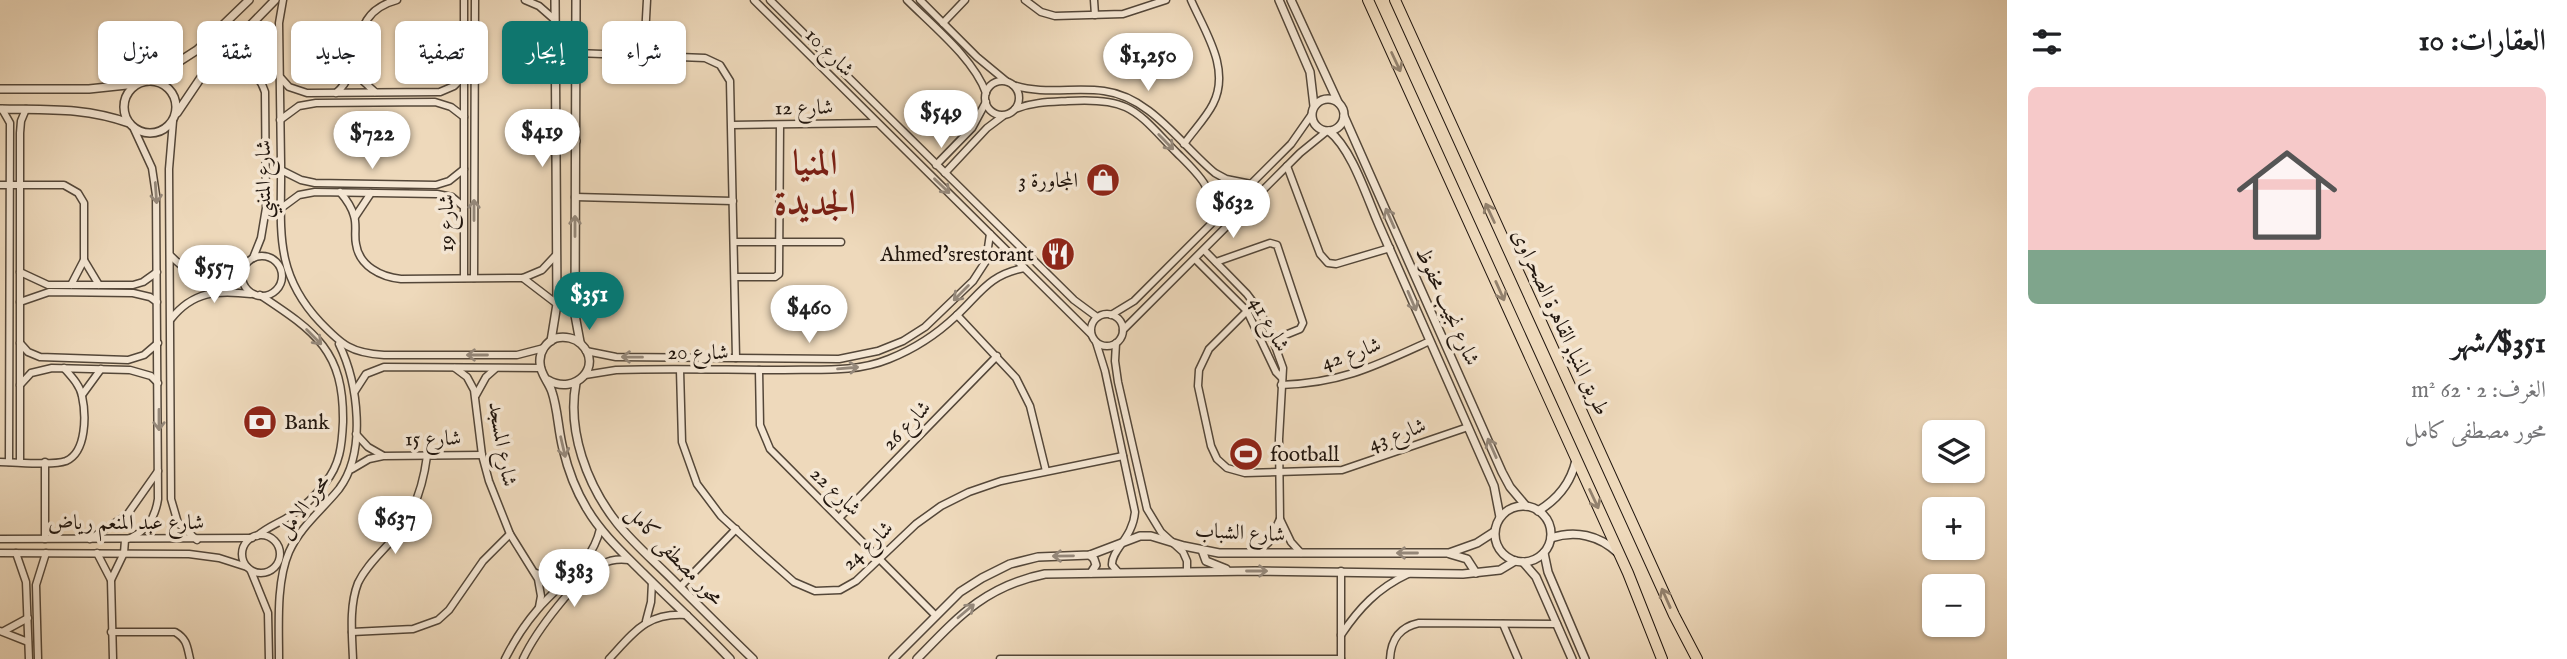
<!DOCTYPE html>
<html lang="ar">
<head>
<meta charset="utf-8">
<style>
  body { margin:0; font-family:"IM FELL English",Amiri,serif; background:#f6f6f6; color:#202124; direction:rtl; height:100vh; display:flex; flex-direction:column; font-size:26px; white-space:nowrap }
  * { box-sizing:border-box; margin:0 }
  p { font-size:23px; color:#757577 }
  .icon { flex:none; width:38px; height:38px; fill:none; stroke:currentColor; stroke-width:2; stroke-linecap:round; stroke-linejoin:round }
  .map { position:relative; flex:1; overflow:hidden; direction:ltr }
  .sheet { display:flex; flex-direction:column; background:#fff; width:560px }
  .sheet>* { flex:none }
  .guide { position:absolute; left:21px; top:21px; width:665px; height:63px; direction:rtl; display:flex; gap:14px }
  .tools { position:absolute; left:1922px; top:420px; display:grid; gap:14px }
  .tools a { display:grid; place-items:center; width:63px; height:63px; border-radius:10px; background:#fff; box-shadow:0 2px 5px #0004; font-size:35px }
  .price { position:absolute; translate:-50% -60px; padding:0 16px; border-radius:24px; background:#fff; color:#222; font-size:23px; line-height:46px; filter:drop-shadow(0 2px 4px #0008) }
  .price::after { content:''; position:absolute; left:50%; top:42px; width:21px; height:16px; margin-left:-10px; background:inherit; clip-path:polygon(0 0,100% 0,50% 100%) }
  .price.active { background:#0f766e; color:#fff }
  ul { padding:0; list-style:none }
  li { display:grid; align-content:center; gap:14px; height:371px; padding:0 21px }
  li+li { border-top:2px solid #e0e0e0 }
  li span { display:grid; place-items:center; height:217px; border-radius:10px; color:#555 }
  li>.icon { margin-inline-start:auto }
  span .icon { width:126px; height:126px; fill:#fffc; stroke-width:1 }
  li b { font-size:30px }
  h2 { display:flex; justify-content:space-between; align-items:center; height:84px; padding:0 21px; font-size:30px }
  .pill { padding:0 24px; border-radius:10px; background:#fff; box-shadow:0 2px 5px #0004; font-size:24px; line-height:63px }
  .pill.active { background:#0f766e; color:#fff }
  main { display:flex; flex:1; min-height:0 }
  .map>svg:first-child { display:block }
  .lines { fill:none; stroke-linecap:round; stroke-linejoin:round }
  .minor-casing { stroke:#544739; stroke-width:9 }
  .tertiary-casing { stroke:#544739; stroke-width:10 }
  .trunk-casing { stroke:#21160e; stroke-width:12 }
  .minor { stroke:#f4e6d3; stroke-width:6 }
  .tertiary { stroke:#f4e6d3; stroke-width:7 }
  .trunk { stroke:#eed9bb; stroke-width:10 }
  .oneway { stroke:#92816d }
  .oneway2 { stroke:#95887a }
  .labels { text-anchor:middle; stroke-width:7; stroke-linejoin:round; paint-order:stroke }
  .street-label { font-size:21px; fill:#21160e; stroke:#f4e6d3 }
  .poi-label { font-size:21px; fill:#21160e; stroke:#f4e6d3; text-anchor:end }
  .town-label { font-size:35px; font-weight:bold; fill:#7a1f14; stroke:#f4e6d3 }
</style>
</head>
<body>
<main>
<section class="sheet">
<h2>العقارات: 10<svg class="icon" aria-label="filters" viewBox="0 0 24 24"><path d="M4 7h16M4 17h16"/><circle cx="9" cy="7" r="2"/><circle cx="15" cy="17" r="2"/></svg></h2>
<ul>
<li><span style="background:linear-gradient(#f6c9c9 75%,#7fa58c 0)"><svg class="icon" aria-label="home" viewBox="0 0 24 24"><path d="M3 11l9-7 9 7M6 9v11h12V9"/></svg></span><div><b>$351/شهر</b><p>الغرف: 2 · 62 m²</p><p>محور مصطفى كامل</p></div></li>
</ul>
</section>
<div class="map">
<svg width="2007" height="659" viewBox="0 0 2007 659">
  <rect width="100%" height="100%" fill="#eed9bb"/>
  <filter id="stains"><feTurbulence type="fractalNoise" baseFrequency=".00286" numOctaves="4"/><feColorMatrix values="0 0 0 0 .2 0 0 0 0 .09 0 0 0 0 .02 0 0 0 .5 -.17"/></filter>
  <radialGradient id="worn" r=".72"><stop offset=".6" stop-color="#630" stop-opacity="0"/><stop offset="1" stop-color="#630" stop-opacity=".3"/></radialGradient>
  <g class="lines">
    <g class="minor-casing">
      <g id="minor">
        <path d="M283,0l-4,23c1,47 1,93 2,139 1,64 -9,109 39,160 22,23 31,31 64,33h133l27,-7"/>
        <polyline points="525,0 539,6 555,20"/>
        <polyline points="754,0 1091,334"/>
        <polyline points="770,0 1074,300 1097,317"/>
        <path d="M907,0c26,26 67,59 79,93"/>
        <polyline points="920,0 977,57 1006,81"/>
        <polyline points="1025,0 1041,12 1055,16 1123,14 1166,0"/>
        <polyline points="1094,0 1095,15"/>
        <polyline points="943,23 965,0"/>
        <polyline points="576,53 705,58 720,65 730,81 736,358"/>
        <polyline points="644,55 647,0"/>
        <polyline points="355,64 362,80 375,92"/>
        <path d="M206,72c24,-12 50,-8 59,20l1,116 -5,30 -8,20"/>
        <polyline points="281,78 289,87 307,93 440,92 454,86 463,77"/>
        <circle cx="1002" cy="98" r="17"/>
        <path d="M1013,85c29,10 62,2 91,6 47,6 77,54 111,82l11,6 25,5"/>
        <path d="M336,93c33,-28 7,-79 61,-93"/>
        <polyline points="2,109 10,123 9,462"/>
        <path d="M1015,109c18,-7 35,-7 53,-8 63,-4 68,10 109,52 23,23 35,33 38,67"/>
        <polyline points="280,120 299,106 316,103 435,102 451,107 464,117"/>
        <polyline points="173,121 169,169 171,499 178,523 197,540"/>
        <polyline points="732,125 877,123"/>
        <path d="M1184,144c9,-13 22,-26 29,-40 18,-35 -8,-72 -22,-104"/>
        <polyline points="936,165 972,128 986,102"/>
        <polyline points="1287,166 1320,254 1328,263 1336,264 1390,248"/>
        <polyline points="281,170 301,180 315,183 436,185 449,181 464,169"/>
        <polyline points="945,173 987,128 1003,116"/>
        <polyline points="0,185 64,185 78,193 84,203 84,260 71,285"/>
        <path d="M340,192c6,7 12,16 14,24 3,9 0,19 2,28 3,22 25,33 45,35l122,-1 19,-8 14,-15"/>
        <polyline points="575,197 733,201"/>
        <polyline points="280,209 299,195 315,192 437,194 452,197 464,207"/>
        <polyline points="355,217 371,193"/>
        <polyline points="734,242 841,242"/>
        <polyline points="1204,250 1247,294 1259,310 1269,329 1283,368 1279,439 1280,519 1291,542 1301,553"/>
        <path d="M171,256c26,27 41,25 73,9"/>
        <circle cx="262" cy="276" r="20"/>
        <polyline points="1195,259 1247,311 1276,372 1282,378"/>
        <polyline points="84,260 99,285"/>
        <polyline points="1216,262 1270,243 1277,245 1303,323 1300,329 1273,340"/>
        <polyline points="20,272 48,285 133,285 143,282 157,272"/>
        <polyline points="735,277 775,277 779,274 780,125"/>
        <polyline points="464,278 464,0"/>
        <polyline points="474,278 475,0"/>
        <polyline points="523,278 557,304"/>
        <polyline points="20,302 49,292 133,293 150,297 157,302"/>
        <polyline points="1247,311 1209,349 1199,370 1198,386 1211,446 1217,459 1227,468 1245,473 1342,470 1468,427"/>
        <circle cx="1107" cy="330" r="16"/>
        <polyline points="957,315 1016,378 1030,406 1046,471"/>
        <polyline points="1111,315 1134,301 1291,144 1312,114"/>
        <path d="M171,319c22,-28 47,-29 80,-25"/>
        <polyline points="1123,330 1300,153 1327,131"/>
        <path d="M1096,342l9,29 30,141c-2,26 -24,38 -23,53l6,7"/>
        <polyline points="20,343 28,352 40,357 128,360 144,355 158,343"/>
        <polyline points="1116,343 1115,361 1118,382 1147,509 1161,532 1183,552 1187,561 1187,572"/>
        <polyline points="586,351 616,357 839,359 878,351 903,341 925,327 973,281 986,261 990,234"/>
        <polyline points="455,368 467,377 474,390 482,455 489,481 510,534 538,579 541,596 539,607"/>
        <polyline points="680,370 682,442 697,484 721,516 759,551 794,582 815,591 840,590 856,581 916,524 941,506 969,492 1001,481 1123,456"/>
        <polyline points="759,370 760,425 770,449 936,616"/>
        <path d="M585,375l31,-5c56,-2 111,0 167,0 35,-1 72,3 106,-11 25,-10 47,-24 67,-43 24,-22 32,-41 68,-48"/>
        <polyline points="20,385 31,373 52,368 130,370 151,376 158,383"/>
        <path d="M1281,385c61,-2 94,-19 149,-44"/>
        <polyline points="355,391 366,374 384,367 541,368"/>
        <polyline points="82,395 101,369"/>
        <polyline points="476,395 486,377 495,369"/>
        <polyline points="356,434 368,447 382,455"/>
        <path d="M0,462c17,0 52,4 66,-1 21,-9 20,-47 16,-65 -2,-11 -11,-20 -18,-28"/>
        <polyline points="20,462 20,133 21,121 26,109"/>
        <polyline points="45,462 45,539"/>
        <polyline points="352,469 369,459 383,456 482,455"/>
        <polyline points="839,518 997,356"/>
        <circle cx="261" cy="554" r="19"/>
        <path d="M257,536c10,-9 22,-13 33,-20 13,-8 25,-20 35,-33 15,-18 17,-38 18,-61 1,-71 -27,-90 -83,-127"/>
        <polyline points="0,539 252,538"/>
        <polyline points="90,539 127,515 158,471"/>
        <polyline points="1258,552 1269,542 1280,519"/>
        <polyline points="0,553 189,554 219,558 247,567"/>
        <polyline points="16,553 26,582 29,659"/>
        <polyline points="97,553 111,580"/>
        <polyline points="251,571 268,613 269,659"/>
        <polyline points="536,573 552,578 568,579"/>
        <polyline points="680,587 736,529"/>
        <polyline points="646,621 651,602 652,582"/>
        <polyline points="1503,624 1518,659"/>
        <polyline points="0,631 28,642"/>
        <polyline points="4,631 28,618"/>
        <path d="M111,632h64c12,7 12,14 15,27"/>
        <polyline points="352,632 413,629 438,620 449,610 483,561 510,534"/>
        <path d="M1341,635c18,-27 37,-47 67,-61"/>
        <polyline points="38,659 36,585 46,553"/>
        <path d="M113,659l-2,-79 13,-27 1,-13c20,-7 30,-20 33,-41l-2,-304 -4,-27 -18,-39"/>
        <path d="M279,659c0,-33 -3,-77 10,-107 11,-25 33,-42 50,-63 28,-37 19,-106 0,-145"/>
        <path d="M353,659c-1,-25 -4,-53 5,-76 8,-17 22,-29 34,-43 22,-24 31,-53 35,-84"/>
        <path d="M505,659c9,-18 20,-35 33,-50 23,-27 54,-44 62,-80"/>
        <path d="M523,659c12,-26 54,-83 80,-95 8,-5 17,-5 26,-4"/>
        <path d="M609,659c25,-27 38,-47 78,-44"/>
        <polyline points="1000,659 1341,659"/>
        <polyline points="1341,659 1341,571"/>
        <path d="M1390,659c1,-20 10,-32 29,-36l138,1"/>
      </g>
    </g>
    <g class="tertiary-casing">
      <g id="tertiary">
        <polyline points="576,0 575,315 580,342"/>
        <polyline points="1279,0 1310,72 1314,106"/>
        <polyline points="1291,0 1338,102"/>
        <circle cx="150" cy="107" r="26"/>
        <polyline points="149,81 197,50 249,0"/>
        <polyline points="0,89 89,89 136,84"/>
        <circle cx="1328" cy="115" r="16"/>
        <path d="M0,109c46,1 84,-2 129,14"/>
        <polyline points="177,113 204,73 275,0"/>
        <polyline points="1344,116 1502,472 1510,487 1526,506"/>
        <path d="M1329,131c23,18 38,67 50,94 39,87 77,174 115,261l6,31"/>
        <polyline points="556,140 576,141"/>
        <polyline points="551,341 557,304 555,0"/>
        <path d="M548,380c27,16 56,-14 33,-36 -6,-6 -16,-8 -25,-6 -10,4 -17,14 -16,25 0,11 9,19 12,29 6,18 6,38 11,57 5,21 13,42 24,60 14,24 36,44 56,64 29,29 59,56 87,86"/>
        <path d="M576,383c-9,48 11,102 41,140 16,20 37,38 56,57 26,26 53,53 80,79"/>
        <circle cx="1523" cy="534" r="28"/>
        <path d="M1538,511c20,-12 33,-28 38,-51"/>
        <path d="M1551,538c24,-8 48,-3 67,15"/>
        <polyline points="1202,550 1206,561 1226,569"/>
        <polyline points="1544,553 1548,572 1585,659"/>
        <polyline points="1450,554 1467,559 1476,573"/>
        <polyline points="1090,555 1094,559 1096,565 1091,573"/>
        <polyline points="1523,562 1536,577 1572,659"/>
        <polyline points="893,659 960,592 982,578 1010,564 1038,557 1090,555 1140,536 1151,536 1184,546 1219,553 1449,553 1477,543 1494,532"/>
        <path d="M917,659c41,-42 68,-73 128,-85l210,-3 208,3 37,-4 15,-9"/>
      </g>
    </g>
    <g class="trunk-casing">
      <g id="trunk">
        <polyline points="1368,0 1628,573 1662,659"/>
        <polyline points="1395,0 1674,615 1697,659"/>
      </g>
    </g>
    <use href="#minor" class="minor"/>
    <use href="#tertiary" class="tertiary"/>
    <use href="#trunk" class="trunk"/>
  </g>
  <defs><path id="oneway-shaft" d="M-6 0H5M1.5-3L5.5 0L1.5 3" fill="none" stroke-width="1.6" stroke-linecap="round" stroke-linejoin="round" transform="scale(1.75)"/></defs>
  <g class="oneway">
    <use href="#oneway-shaft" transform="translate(1396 62) rotate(65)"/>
    <use href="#oneway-shaft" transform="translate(1490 213) rotate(-115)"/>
    <use href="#oneway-shaft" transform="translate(1500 291) rotate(66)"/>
    <use href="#oneway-shaft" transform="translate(1594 499) rotate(65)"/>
    <use href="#oneway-shaft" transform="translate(1666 598) rotate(-114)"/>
  </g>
  <g class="oneway2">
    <use href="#oneway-shaft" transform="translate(1166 142) rotate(46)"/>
    <use href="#oneway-shaft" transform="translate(942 186) rotate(44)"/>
    <use href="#oneway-shaft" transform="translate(156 193) rotate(86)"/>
    <use href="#oneway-shaft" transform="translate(474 210) rotate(-90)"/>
    <use href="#oneway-shaft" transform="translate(1390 218) rotate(-114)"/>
    <use href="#oneway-shaft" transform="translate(575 226) rotate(-90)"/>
    <use href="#oneway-shaft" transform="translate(961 293) rotate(135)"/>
    <use href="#oneway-shaft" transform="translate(1412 301) rotate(67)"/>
    <use href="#oneway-shaft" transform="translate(314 337) rotate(45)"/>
    <use href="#oneway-shaft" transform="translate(477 355) rotate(180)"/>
    <use href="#oneway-shaft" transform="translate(632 357) rotate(-179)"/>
    <use href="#oneway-shaft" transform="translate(848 368) rotate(-5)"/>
    <use href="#oneway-shaft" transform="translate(159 420) rotate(90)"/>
    <use href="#oneway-shaft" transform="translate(563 447) rotate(77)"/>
    <use href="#oneway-shaft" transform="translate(1492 448) rotate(-114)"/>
    <use href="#oneway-shaft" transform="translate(1407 553) rotate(-180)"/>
    <use href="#oneway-shaft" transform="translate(1063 556) rotate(179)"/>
    <use href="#oneway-shaft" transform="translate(1257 571)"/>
    <use href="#oneway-shaft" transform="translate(966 611) rotate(-40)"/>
  </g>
  <defs>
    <g id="shop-disc" transform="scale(1.75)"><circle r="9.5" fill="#8f2418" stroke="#f4e6d3"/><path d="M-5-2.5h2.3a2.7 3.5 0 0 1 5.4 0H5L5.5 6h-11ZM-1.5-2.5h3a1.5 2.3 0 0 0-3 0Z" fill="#fff"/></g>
    <g id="restaurant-disc" transform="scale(1.75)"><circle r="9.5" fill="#8f2418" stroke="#f4e6d3"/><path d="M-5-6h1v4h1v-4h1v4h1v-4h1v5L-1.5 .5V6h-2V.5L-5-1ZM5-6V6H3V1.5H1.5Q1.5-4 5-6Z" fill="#fff"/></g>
    <g id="bank-disc" transform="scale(1.75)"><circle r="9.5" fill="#8f2418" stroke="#f4e6d3"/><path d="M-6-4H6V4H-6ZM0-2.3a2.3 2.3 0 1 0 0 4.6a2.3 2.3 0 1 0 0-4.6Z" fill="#fff"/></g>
    <g id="stadium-disc" transform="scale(1.75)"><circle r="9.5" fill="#8f2418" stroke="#f4e6d3"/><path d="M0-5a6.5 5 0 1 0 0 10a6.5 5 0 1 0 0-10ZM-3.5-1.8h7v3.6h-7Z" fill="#fff"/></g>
  </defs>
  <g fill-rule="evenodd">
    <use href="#shop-disc" x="1103" y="180"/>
    <use href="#restaurant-disc" x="1058" y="254"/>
    <use href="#bank-disc" x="260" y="422"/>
    <use href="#stadium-disc" x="1246" y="454"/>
  </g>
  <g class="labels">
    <g class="street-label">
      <text transform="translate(830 52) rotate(45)" y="7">شارع 10</text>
      <text transform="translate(804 107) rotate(-1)" y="7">شارع 12</text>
      <text transform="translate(263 179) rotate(-90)" y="7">شارع المتنبي</text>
      <text transform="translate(446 223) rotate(-90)" y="7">شارع 19</text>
      <text transform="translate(1448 306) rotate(66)" y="7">شارع نجيب محفوظ</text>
      <text transform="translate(1561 322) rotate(65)" y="7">طريق المنيا, القاهرة الصحراوى</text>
      <text transform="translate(1270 324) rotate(61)" y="7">شارع 41</text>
      <text x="698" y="359">شارع 20</text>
      <text transform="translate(1351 353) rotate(-19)" y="7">شارع 42</text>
      <text transform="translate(906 425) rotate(-46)" y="7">شارع 26</text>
      <text transform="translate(1397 434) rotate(-20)" y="7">شارع 43</text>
      <text transform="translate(433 438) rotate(-1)" y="7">شارع 15</text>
      <text transform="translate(503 444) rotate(80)" y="7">شارع المسجد</text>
      <text transform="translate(836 491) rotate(44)" y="7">شارع 22</text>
      <text transform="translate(303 506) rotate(-53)" y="7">محور الامل</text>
      <text x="126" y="529">شارع عبد المنعم رياض</text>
      <text transform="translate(1240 532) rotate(3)" y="7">شارع الشباب</text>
      <text transform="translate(867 545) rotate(-43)" y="7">شارع 24</text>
      <text transform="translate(675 555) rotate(46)" y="7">محور مصطفى كامل</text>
    </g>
    <g class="poi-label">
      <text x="1078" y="187">المجاورة 3</text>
      <text x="1034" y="261">Ahmed'srestorant</text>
      <text x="284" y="429" text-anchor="start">Bank</text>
      <text x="1270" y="461" text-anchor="start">football</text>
    </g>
    <g class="town-label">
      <text x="815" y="174">المنيا<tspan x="815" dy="40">الجديدة</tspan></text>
    </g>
  </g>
  <rect width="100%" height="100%" filter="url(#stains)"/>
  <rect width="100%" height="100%" fill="url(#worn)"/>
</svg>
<div class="tools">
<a><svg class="icon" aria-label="layers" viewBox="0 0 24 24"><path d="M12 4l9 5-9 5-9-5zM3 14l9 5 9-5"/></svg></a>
<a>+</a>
<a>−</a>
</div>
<b class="price" style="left:1148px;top:93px">$1,250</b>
<b class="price" style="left:941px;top:150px">$549</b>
<b class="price" style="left:542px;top:169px">$419</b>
<b class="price" style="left:372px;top:171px">$722</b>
<b class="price" style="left:1233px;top:240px">$632</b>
<b class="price" style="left:214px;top:305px">$557</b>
<b class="price active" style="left:589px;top:332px">$351</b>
<b class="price" style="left:809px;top:345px">$460</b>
<b class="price" style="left:395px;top:556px">$637</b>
<b class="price" style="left:574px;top:609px">$383</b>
<div class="guide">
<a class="pill">شراء</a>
<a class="pill active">إيجار</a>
<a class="pill">تصفية</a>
<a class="pill">جديد</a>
<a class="pill">شقة</a>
<a class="pill">منزل</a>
</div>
</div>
</main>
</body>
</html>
